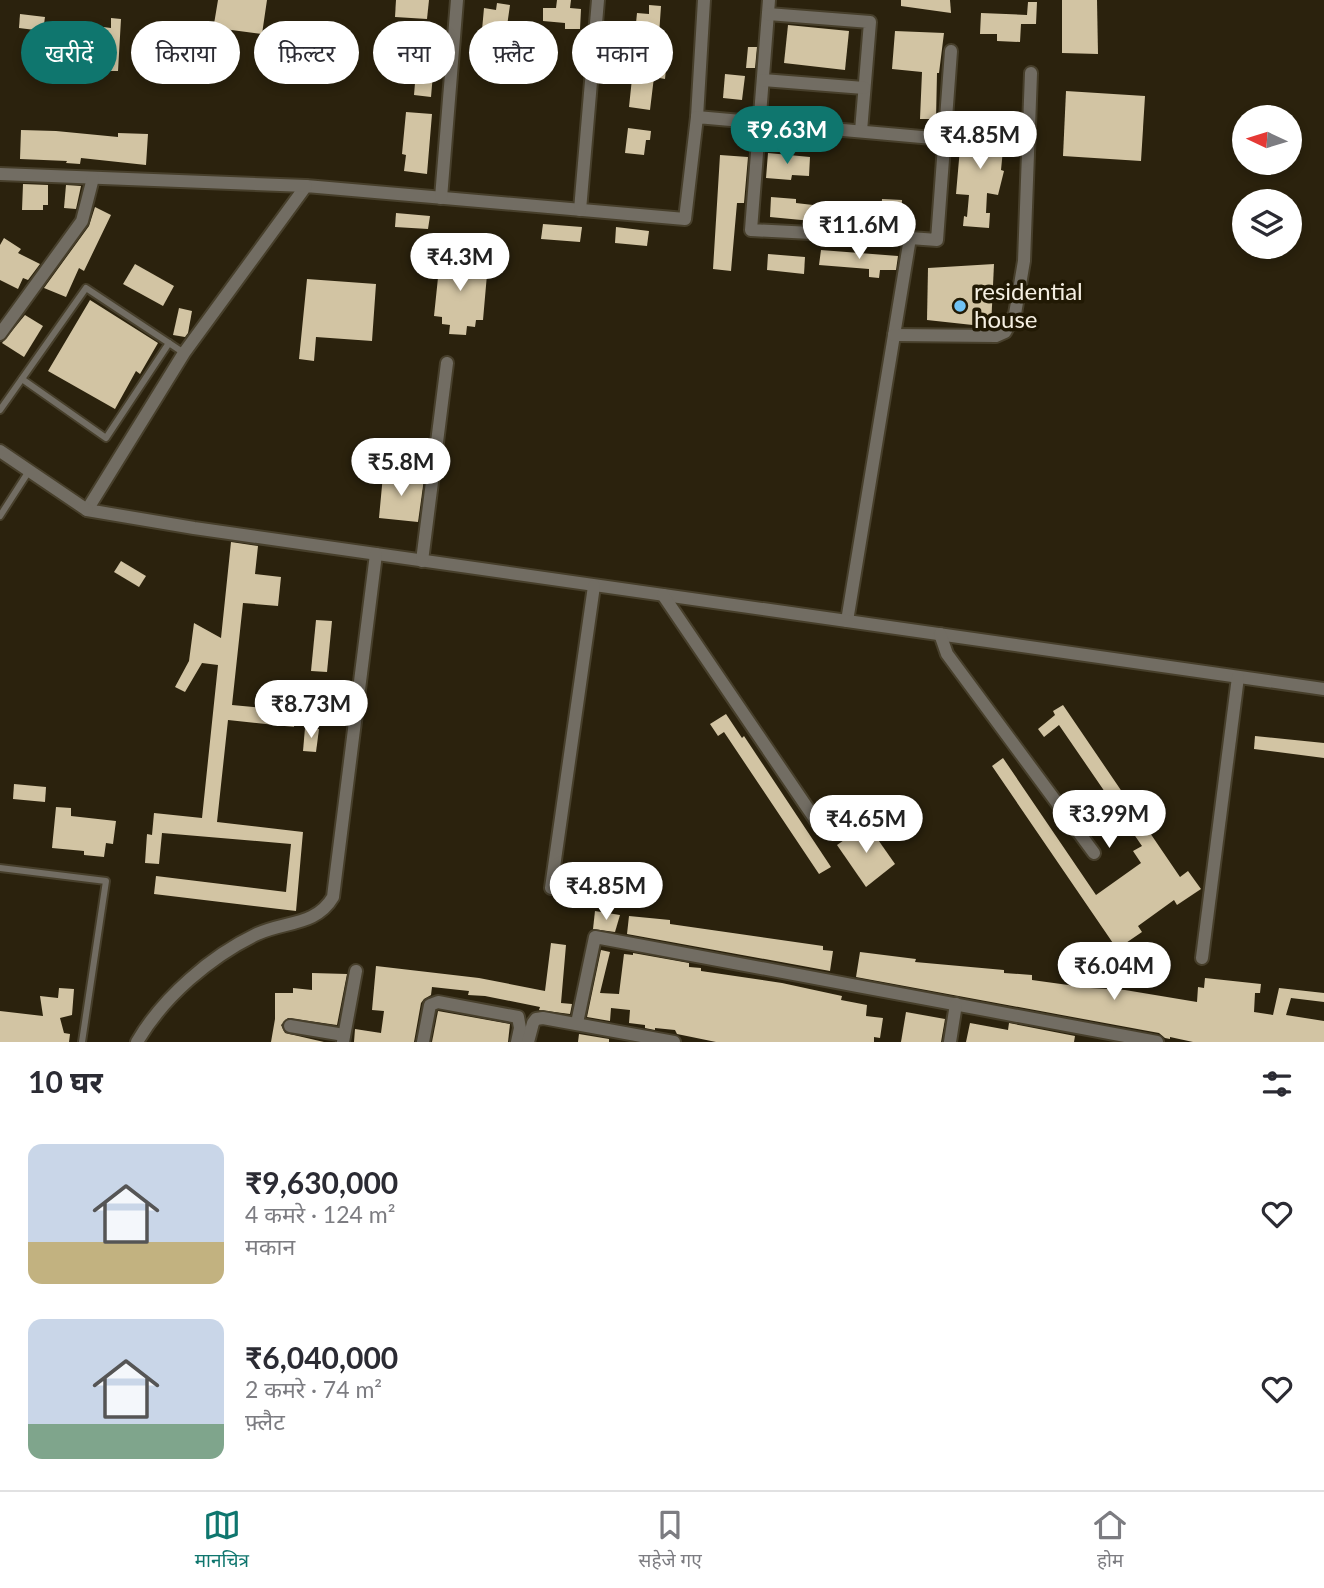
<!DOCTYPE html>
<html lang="hi">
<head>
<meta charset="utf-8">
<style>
  body { margin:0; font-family:Lato,"Noto Sans Devanagari",sans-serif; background:#f7f7f7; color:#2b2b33; height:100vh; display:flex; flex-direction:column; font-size:26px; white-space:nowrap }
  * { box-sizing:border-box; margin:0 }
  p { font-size:23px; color:#7c7c81 }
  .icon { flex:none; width:38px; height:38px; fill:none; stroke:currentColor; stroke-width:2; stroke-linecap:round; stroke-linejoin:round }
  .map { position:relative; height:1042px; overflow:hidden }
  .side { display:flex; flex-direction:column; background:#fff; flex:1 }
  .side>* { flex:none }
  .guide { position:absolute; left:21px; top:21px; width:700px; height:63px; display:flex; gap:14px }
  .needle { width:46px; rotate:274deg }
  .fabs { position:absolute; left:1232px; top:105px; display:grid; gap:14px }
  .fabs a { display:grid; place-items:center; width:70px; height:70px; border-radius:50%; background:#fff; box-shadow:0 4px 10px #0003; font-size:35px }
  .price { position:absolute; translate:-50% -60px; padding:0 16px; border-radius:24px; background:#fff; color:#222; font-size:23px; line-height:46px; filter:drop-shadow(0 2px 4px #0008) }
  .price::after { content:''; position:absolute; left:50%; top:42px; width:21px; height:16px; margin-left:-10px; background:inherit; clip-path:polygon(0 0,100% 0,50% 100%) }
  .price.active { background:#0f766e; color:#fff }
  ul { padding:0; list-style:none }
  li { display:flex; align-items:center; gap:21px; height:175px; padding:0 28px }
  li span { display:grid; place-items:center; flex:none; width:196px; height:140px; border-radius:14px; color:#555 }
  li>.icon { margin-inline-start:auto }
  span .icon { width:84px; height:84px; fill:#fffc; stroke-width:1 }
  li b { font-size:30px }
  h2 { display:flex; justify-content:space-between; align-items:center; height:84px; padding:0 28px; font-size:30px }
  .tag { padding:0 24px; border-radius:32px; background:#fff; box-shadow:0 4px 10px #0003; font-size:24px; line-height:63px }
  .tag.active { background:#0f766e; color:#fff }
  .menu { display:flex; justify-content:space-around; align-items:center; height:98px; border-top:2px solid #e1e1e2; background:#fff; font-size:19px; color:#7c7c81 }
  .menu a { display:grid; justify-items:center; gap:4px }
  .menu .active { color:#0f766e }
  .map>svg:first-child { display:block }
  .building { fill:#d2c4a3 }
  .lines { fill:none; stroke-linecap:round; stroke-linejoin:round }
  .service-casing { stroke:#473f2b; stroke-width:10 }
  .minor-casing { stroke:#473f2b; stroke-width:16 }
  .service { stroke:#726d63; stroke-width:6 }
  .minor { stroke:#726d63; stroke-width:12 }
  .poi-dot { fill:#70c2f4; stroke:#211904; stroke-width:2.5 }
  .labels { text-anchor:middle; stroke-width:7; stroke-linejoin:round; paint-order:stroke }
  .poi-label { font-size:24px; fill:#f5efe2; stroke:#211904; text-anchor:start }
</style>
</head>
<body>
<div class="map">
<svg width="1324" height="1042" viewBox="0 0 1324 1042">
  <rect width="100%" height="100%" fill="#2b220d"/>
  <g class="building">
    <polygon points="218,0 267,0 262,34 224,29 224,26 214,24"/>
    <polygon points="396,0 429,0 427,19 395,17"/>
    <polygon points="557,0 571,0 570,8 581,9 580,29 565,29 565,23 543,21 543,8 556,8"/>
    <polygon points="901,0 950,0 951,13 901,6"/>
    <polygon points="1062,0 1097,0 1098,54 1062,53"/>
    <polygon points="1028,2 1037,2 1036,24 1021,24 1020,42 997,41 997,34 980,34 981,13 1027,15"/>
    <polygon points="497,3 510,5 506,33 482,30 484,8 496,10"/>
    <polygon points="649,5 661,6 659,35 635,33 637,13 649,14"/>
    <polygon points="20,14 45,17 43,31 19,28"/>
    <polygon points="111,18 121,19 118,71 104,71 105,45 102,44 103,27 111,28"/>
    <polygon points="788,25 849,31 845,70 784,63"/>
    <polygon points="51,27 79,30 75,63 58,61 57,70 47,69"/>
    <polygon points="895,31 944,33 939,73 937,73 936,119 920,119 922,72 892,69"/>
    <polygon points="401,38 436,39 431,97 414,95 417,59 407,58 407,50 401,50"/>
    <polygon points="748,47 757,47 755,68 746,68"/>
    <polygon points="660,48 668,48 665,79 654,77 650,110 629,107 635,50 659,53"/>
    <polygon points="499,52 525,54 523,72 497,70"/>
    <polygon points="725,74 745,76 742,100 723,98"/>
    <polygon points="1066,91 1145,96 1141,161 1063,156"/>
    <polygon points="406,112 432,114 427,174 404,171 406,155 402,154"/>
    <polygon points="962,125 1005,129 1001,170 1004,171 998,195 987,193 986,213 990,213 989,228 963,226 964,216 967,217 969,195 956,194"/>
    <polygon points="628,128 651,131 650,140 646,140 644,155 625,153"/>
    <polygon points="21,130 56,131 118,137 118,133 148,134 146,165 81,158 80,164 66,163 67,161 20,159"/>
    <polygon points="768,153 810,157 809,176 792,175 791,180 766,178"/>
    <polygon points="720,155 748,157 744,203 737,203 731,271 713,269"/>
    <polygon points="23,184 48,185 48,205 43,205 43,210 22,210"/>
    <polygon points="66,185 81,186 76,209 64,208"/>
    <polygon points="771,197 796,199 796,203 813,205 812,221 770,217"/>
    <polygon points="882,199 902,200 901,218 881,217"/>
    <polygon points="95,207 111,215 84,271 79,268 66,297 44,288 89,226"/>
    <polygon points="396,213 430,216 428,229 395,227"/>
    <polygon points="543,224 582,227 580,242 541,239"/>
    <polygon points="616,227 649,231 647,246 615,243"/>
    <polygon points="4,238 21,249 18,253 40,264 28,280 23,278 18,289 0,280 0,245"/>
    <polygon points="821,250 898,256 896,270 880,270 879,278 869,277 869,269 819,265"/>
    <polygon points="768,254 805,257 804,274 767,270"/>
    <polygon points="428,257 488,263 483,320 476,320 475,327 467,326 466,335 449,334 450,325 442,324 442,317 434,316 439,268 427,266"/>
    <polygon points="135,264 174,286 163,306 123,284"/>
    <polygon points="994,264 991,327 927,320 928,268"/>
    <polygon points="307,279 376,284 372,341 316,337 314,361 299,359"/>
    <polygon points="90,300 158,343 140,374 136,371 115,409 48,371"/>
    <polygon points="179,308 192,311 188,333 185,337 173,335"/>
    <polygon points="25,315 43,326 24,357 2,343"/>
    <polygon points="383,475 424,479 418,522 379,518"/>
    <polygon points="231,542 258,546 255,574 281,577 278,606 243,603 232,705 295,711 294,727 228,720 217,822 303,832 296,911 154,894 156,876 286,892 291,844 162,833 159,864 145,863 147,834 152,835 154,813 202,818 218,665 202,663 185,692 175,687 189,661 194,623 221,638"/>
    <polygon points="121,561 146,576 139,587 114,572"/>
    <polygon points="316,620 332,621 327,672 311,671"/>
    <polygon points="1063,705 1180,877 1188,871 1201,889 1177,905 1174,900 1138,926 1142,932 1117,949 992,766 1003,758 1096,895 1141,863 1133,851 1142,846 1059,725 1044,737 1038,729 1055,715 1053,711"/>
    <polygon points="726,714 742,738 744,736 831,867 819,874 724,732 718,736 710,724"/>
    <polygon points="305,728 319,729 316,752 303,751"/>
    <polygon points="1255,736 1324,743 1324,758 1254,749"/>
    <polygon points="14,784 46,787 45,802 13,799"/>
    <polygon points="56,807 71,808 71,816 116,821 113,844 106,843 104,857 84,855 84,851 52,848"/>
    <polygon points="867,824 895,864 866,887 837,845"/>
    <polygon points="595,911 620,915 615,932 593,929"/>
    <polygon points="629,916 670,920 670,924 823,946 823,950 833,951 830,971 627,934"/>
    <polygon points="551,943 566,945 561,1003 572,1004 570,1014 539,1010 540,1007 485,996 468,995 469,991 432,987 431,995 424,999 421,1003 414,1042 354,1042 355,1029 381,1033 384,1011 372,1010 376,966 479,978 545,991"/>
    <polygon points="601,950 610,952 600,993 619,994 624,954 633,955 633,953 689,963 689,967 701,968 701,971 782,983 842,996 841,1000 867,1005 866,1016 883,1018 880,1038 874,1037 874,1042 716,1042 677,1034 675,1030 655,1028 655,1030 645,1028 645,1025 629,1023 630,1010 611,1008 610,1021 587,1017"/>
    <polygon points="860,952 916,959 915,962 1004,970 1004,973 1032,975 1032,980 1090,988 1125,990 1197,1002 1198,987 1204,988 1205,978 1261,984 1260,993 1255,993 1254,1012 1273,1015 1279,988 1324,993 1324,1002 1291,998 1286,1015 1324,1021 1324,1042 1193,1042 1170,1037 1170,1039 1165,1038 1159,1033 856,977"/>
    <polygon points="312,973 347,974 337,1025 288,1018 281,1025 285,1033 324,1042 271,1042 275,1019 275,993 293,993 293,988 312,990"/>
    <polygon points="59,988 74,989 72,1015 60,1018 64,1033 70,1034 69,1042 0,1042 0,1011 43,1016 40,996 58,998"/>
    <polygon points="438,1011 510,1024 508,1042 432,1042"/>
    <polygon points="906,1012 945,1019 941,1042 901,1042"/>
    <polygon points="970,1023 1008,1030 1009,1023 1075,1036 1074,1042 966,1042"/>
    <polygon points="579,1034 609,1039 609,1042 578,1042"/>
  </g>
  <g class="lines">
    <g class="service-casing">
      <g id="service">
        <polyline points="22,379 106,438 169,343"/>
        <polyline points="0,410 86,288 184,353"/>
        <polyline points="0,516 29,471"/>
        <polyline points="0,868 106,881 82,1042"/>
      </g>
    </g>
    <g class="minor-casing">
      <g id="minor">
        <polyline points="769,0 751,230 910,238 847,621"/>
        <polyline points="768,14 870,22 861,131"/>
        <polyline points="763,80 864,88"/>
        <polyline points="697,117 704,0"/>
        <polyline points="944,139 697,117 685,219 306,186 184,353 87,510 194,528 1324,689"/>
        <polyline points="0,174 306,186"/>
        <polyline points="441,198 457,0"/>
        <polyline points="580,210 598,0"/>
        <polyline points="910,238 937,240 951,51"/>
        <polyline points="0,334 82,221 93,178"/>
        <polyline points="894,335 996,336 1005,332 1015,314 1024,261 1031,73"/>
        <polyline points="0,451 87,510"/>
        <polyline points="422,561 447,363"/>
        <polyline points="663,595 819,825"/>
        <polyline points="940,634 947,654 1094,853"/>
        <polyline points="551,888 594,586"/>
        <polyline points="1202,958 1238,677"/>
        <polyline points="577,1023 595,937 1157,1042"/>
        <polyline points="290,1026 344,1035"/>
        <path d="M137,1042c26,-45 74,-86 120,-108 28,-13 59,-8 76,-37l43,-343"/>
        <polyline points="343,1042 356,971"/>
        <polyline points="423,1042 430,1005 438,1002 518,1017 520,1028 517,1042"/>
        <polyline points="528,1042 533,1023 536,1019 543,1018 674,1042"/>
        <polyline points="950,1042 956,1004"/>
      </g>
    </g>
    <use href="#service" class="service"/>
    <use href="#minor" class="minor"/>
  </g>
  <circle class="poi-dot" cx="960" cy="306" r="7"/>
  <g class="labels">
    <g class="poi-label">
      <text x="974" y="300">residential<tspan x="974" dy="28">house</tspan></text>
    </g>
  </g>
</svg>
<div class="fabs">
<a><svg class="needle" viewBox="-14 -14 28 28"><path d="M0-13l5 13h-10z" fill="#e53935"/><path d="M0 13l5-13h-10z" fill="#7c7c81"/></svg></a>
<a><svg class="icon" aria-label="layers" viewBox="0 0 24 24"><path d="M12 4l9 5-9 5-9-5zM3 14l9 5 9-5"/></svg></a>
</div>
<b class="price active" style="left:787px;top:166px">₹9.63M</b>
<b class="price" style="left:980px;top:171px">₹4.85M</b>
<b class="price" style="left:859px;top:261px">₹11.6M</b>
<b class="price" style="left:460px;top:293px">₹4.3M</b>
<b class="price" style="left:401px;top:498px">₹5.8M</b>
<b class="price" style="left:311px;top:740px">₹8.73M</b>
<b class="price" style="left:1109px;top:850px">₹3.99M</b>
<b class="price" style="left:866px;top:855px">₹4.65M</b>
<b class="price" style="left:606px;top:922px">₹4.85M</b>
<b class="price" style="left:1114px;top:1002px">₹6.04M</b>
<div class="guide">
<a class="tag active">खरीदें</a>
<a class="tag">किराया</a>
<a class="tag">फ़िल्टर</a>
<a class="tag">नया</a>
<a class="tag">फ़्लैट</a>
<a class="tag">मकान</a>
</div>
</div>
<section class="side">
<h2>10 घर<svg class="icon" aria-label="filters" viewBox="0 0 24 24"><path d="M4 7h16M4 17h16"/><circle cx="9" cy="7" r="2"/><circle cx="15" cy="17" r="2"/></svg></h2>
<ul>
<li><span style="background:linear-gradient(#c9d6e8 70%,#c2b280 0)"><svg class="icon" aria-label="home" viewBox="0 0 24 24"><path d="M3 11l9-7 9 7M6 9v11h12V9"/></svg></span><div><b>₹9,630,000</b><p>4 कमरे · 124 m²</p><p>मकान</p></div><svg class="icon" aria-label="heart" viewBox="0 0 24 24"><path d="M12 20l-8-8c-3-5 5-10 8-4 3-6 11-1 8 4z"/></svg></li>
<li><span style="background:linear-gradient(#c9d6e8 75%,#7fa58c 0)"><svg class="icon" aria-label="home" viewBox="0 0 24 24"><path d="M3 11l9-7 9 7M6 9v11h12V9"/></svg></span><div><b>₹6,040,000</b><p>2 कमरे · 74 m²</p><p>फ़्लैट</p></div><svg class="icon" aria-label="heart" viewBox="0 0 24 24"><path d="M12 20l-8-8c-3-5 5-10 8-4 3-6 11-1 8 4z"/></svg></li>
</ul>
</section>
<nav class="menu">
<a class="active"><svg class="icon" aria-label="map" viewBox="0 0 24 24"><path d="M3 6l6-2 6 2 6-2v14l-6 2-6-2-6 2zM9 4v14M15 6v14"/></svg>मानचित्र</a>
<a><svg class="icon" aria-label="saved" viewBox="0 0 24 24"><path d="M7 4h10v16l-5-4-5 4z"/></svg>सहेजे गए</a>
<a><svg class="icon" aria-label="home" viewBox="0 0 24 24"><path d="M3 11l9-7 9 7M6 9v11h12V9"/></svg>होम</a>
</nav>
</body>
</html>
